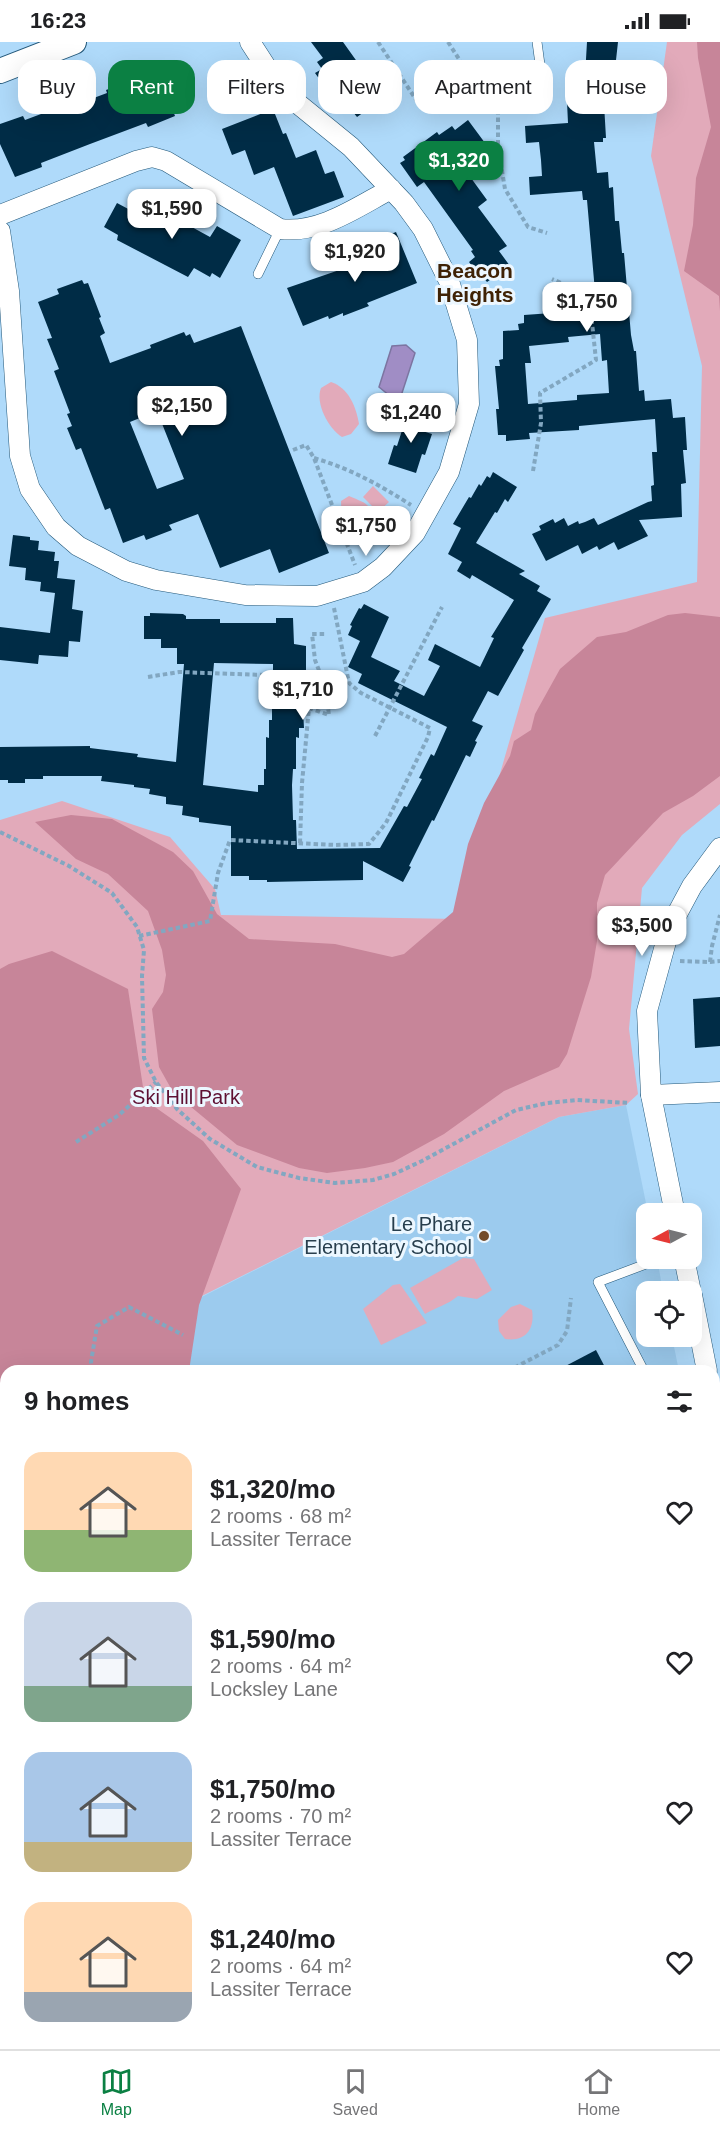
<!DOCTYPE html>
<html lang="en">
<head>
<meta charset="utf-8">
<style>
  body { margin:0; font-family:Helvetica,sans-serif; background:#f2f2f2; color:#202124; height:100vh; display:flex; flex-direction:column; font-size:22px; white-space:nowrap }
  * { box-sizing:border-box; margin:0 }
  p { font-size:20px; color:#757577 }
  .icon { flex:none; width:33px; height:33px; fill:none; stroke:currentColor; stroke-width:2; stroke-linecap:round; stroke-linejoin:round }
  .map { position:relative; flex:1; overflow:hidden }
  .side { position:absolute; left:0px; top:1323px; width:720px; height:684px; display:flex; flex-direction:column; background:#fff; border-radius:18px 18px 0 0; box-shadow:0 6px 24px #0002 }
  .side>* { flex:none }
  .banner { position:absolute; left:18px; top:18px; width:684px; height:54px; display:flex; gap:12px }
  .needle { width:39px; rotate:263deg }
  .tools { position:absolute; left:636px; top:1161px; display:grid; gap:12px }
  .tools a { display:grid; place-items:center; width:66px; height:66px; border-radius:12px; background:#fff; box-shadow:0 6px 24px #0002; font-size:30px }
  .price { position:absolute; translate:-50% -51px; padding:0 14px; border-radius:12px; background:#fff; color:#222; font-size:20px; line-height:39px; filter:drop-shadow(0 2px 3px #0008) }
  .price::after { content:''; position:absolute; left:50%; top:36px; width:18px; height:14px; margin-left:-9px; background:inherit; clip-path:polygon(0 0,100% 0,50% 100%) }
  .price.current { background:#0b8043; color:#fff }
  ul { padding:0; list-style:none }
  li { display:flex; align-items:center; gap:18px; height:150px; padding:0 24px }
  li span { display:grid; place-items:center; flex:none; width:168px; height:120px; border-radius:18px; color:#555 }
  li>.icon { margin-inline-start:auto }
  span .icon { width:72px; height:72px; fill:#fffc; stroke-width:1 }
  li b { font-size:26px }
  h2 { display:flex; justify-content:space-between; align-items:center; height:72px; padding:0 24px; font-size:26px }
  .chip { padding:0 21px; border-radius:18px; background:#fff; box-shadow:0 6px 24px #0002; font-size:21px; line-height:54px }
  .chip.current { background:#0b8043; color:#fff }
  .status { display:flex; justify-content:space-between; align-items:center; height:42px; padding:0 30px; background:#fff; direction:ltr }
  .status svg { height:16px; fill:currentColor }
  .menu { display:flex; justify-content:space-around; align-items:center; height:84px; border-top:2px solid #e0e0e0; background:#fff; font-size:16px; color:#757577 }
  .menu a { display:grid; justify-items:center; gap:3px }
  .menu .current { color:#0b8043 }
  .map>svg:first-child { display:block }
  .built { fill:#9ccbee }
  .green { fill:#e2aaba }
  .forest { fill:#c78599 }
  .water { fill:#a08dc5; stroke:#7c75a1; stroke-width:1.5 }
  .building { fill:#002c46; fill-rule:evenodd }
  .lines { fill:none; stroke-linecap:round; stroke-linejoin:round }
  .service-casing { stroke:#23587a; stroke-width:10 }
  .minor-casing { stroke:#23587a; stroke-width:21 }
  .tertiary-casing { stroke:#23587a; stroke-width:26 }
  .path { stroke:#82a7c1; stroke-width:4; stroke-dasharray:4.5 3; stroke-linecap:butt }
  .service { stroke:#fff; stroke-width:9 }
  .minor { stroke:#fff; stroke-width:20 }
  .tertiary { stroke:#fff; stroke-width:24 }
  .poi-dot { fill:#734c2a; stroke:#ecf7ff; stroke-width:2 }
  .labels { text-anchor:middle; stroke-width:6; stroke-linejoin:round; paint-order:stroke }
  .park-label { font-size:20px; fill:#5e1032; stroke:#ecf7ff }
  .poi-label { font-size:20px; fill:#273e4d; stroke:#ecf7ff; text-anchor:end }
  .neighbourhood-label { font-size:21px; font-weight:bold; fill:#3f2205; stroke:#ecf7ff }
</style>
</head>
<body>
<div class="status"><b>16:23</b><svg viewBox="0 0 49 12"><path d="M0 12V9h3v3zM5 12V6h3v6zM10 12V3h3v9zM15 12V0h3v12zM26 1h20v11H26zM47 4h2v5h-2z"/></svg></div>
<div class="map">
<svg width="720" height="2007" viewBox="0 0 720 2007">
  <rect width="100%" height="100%" fill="#afdafa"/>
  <polygon class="built" points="626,1063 648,1171 646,1216 657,1217 663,1249 646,1250 646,1294 672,1295 679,1329 163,1329 156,1278 559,1075"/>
  <g class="green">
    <polygon points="667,0 720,0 720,762 682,793 642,846 629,987 638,1052 626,1063 559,1075 156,1277 6,1329 6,2001 0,2007 0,778 62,759 170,795 215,847 221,873 458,877 545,576 697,540 702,324 651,114"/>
    <path d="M331,340c18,6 25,25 28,42l-8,10 -9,3c-14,-9 -27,-34 -21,-49z"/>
    <polygon points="373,444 389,460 378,470 363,455"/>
    <path d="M349,454c6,3 14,5 18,9 15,13 10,29 -8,33 -11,-12 -18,-20 -18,-37z"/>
    <path d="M463,1216l11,1 18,31 -15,9 -19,-3c-11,9 -21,11 -33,18l-15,-26z"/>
    <polygon points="400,1242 427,1281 381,1303 363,1267 393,1243"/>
    <path d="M520,1262l12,6c3,19 -6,32 -27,29l-6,-8 -1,-11 13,-13z"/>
  </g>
  <g class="forest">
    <polygon points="697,0 720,0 720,269 719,254 684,229 693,183 696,136 711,85 698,16"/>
    <polygon points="685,571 720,575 720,734 693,754 663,771 605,833 597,861 597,899 591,935 567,1012 559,1025 504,1049 444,1092 393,1120 365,1126 327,1131 299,1126 237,1103 173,1050 159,1025 152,967 163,950 166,933 162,908 148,869 108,832 76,817 35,780 71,773 112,777 173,810 193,829 217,872 249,897 335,902 392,915 404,912 453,870 468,802 484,761 510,714 514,699 531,688 535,672 560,627 597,595 626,590 668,573"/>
    <polygon points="52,909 128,947 145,1058 203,1099 241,1147 199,1263 189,1329 6,1329 6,2001 93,2001 90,2007 0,2007 0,927 9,922"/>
  </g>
  <polygon class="water" points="406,303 415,311 401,354 390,354 379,345 392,304"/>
  <g class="building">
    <polygon points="311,0 343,0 373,42 371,44 381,58 357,75 353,70 351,71 341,56 336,60 315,31 322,27 317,20 323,16"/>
    <path d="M587,0h31l-2,18h-8l3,43 -7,1 2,34h-3v4h-9l3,31 11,-1 1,16 4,-1 2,34h4l3,32h2l7,82 3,16h2l3,40 5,-1 1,11 26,-2 2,19 12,-1 2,33h-4l3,33 -5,1 1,33 -43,3 9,16 -30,14 -4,-8 -15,8 -2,-4 -15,8 -4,-9 -32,16 -14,-27 9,-4 -2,-4 14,-7 2,4 9,-5 4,8 10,-5 1,3 6,-2 9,-4 4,7 50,-23 4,-1 -1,-15 3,-1 -2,-33h5l-2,-33 -76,7v4l-50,3 1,6 -24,2v-6h-8l-2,-26h3l-4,-43h5l-1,-6 4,-1v-28l16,-1 -1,-6 6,-1v-8l42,-3v-7l30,-2 -9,-103h-4l-1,-9 -52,4 -1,-18 13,-1 -1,-16 -2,-18 -13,1 -1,-17 43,-3 -1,-21h9v-25l9,-1zM600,292l2,27 5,-1 2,33 -32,2v5l-49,4 -3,-41h6l-2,-17 40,-4 -1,-5z"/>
    <polygon points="156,23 175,74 148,85 146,81 90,102 41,121 42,125 15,135 0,102 0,82 23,74 25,78 49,69 51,72 107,51 106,48 130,39 128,34"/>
    <polygon points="273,67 283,92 286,91 296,116 316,108 325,132 334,129 344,155 293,174 274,125 254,133 245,108 232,113 222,87"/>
    <polygon points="468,78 485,101 471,111 473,114 464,121 474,134 471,136 487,158 478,165 507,204 499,209 510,224 487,240 483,235 481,236 469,220 475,215 471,209 473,208 424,140 417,145 400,121 405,118 403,115 437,90 439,93 452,84 455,88"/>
    <polygon points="139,156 210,195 217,184 241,198 220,236 212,231 210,235 194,226 188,235 117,198 118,193 104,185 117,161 132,169"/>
    <polygon points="396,190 417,241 367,261 369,264 343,274 343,271 329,277 328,274 303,284 287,246 351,224 349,219 373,209 370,200"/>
    <path d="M82,238l2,4 4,-1 13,34 -2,1 6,15 -5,3 10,27 41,-15 -1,-3 34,-13 2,4 4,-2 4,9 47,-17 88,227 -50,20 -9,-24 -50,19 -22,-54 -29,11 3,5 -26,10 -2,-5 -21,8 -13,-35 -5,2 -24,-62 -5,2 -9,-22 5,-2 -5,-12 3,-1 -16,-42 5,-2 -12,-30 5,-1 -14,-36 21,-8 -2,-5zM157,369l27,68 -27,10 -27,-67z"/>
    <polygon points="409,367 425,372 419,388 432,392 425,413 422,412 416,431 388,422 394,403 397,404"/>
    <path d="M493,430l24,15 -9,15 -3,-3 -8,14 -2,-1 -19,31 49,28 -6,3 21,12 -3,5 14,8 -29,49 2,2 -26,46 -10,-5 -16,30 11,5 -8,15 2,1 -7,15 -4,-2 -32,66 -2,-1 -23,46 2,1 -8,15 -40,-21v19l-96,2v-2h-18v-4h-18v-50l-32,-4v-4l-17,-3 1,-9 -17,-2v-7l-17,-3 1,-5 -16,-2v-2l-33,-4 1,-5h-59v3h-18v4h-17v-3h-8v-33l90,-1v2l48,6 -1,3 39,5 8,-98h-7v-16h-16v-9h-17v-23h6v-3l33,1 3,2v3h34v4h56v-5h17l1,26 12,2v64h-3l1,18h-5v10l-3,-1v32h-3l-1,16 1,35h3l1,29 83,-1 24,-42 3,1 15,-28 -3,-1 12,-24 3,2 13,-29 -89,-44 4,-9 -14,-7 12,-26 -12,-6 4,-9 -2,-1 9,-17 2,1 3,-5 25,13 -18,40 29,14 -6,10 30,15 16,-30 -12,-6 7,-16 45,23 14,-29 -3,-1 23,-37 -42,-25 -2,4 -13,-8 5,-9 -14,-8 13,-26 -8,-4 16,-27 2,1 8,-14 2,2 6,-10 3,2zM214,621l59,1v38h-1v18h-3v18l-3,-1v32h-2v16h-6v7l-55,-7z"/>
    <polygon points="13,493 30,495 30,498 39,499 38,508 55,510 54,519 59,519 57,536 75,538 72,567 83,569 80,600 69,599 68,615 39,613 38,622 0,618 0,585 50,591 55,551 40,549 41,540 25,538 26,526 9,524"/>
    <polygon points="720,955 720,1004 695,1006 693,957"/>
    <polygon points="596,1308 607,1329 556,1329"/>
  </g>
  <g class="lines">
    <g class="service-casing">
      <g id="service">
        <polyline points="482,24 498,56 543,45 537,0"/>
        <polyline points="258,232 280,187"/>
        <polyline points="644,1329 598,1240 662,1216"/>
      </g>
    </g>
    <g class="minor-casing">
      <g id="minor">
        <path d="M0,173l136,-54 16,-4 14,4 114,68c40,5 77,-22 111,-40"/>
        <polyline points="0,189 9,249 20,414 30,447 56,485 78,504 126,529 156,538 245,553 317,554 363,540 383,525 415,491 449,430 469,362 467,298 449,239 423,187 404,161 351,105 281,48 250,0"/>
        <polyline points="651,1053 720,1050"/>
        <polyline points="675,1172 651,1053 647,969 670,885 692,844 720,806"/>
        <polyline points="684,1216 691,1250"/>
        <polyline points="692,1253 707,1329"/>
        <polyline points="714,1362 720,1392"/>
        <polyline points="714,1628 720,1625"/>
        <polyline points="399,2001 404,2005 413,2007"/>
        <polyline points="203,2007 204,2001"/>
        <polyline points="466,2007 481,2001"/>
      </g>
    </g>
    <g class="tertiary-casing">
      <polyline id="tertiary" points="0,29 74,0"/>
    </g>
    <g class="path">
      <polyline points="378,0 417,59"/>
      <polyline points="448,0 468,31"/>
      <polyline points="498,68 498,105 505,147 528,185 547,191"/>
      <polyline points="293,408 306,403 314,416 355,523"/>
      <path d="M314,416c37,11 64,26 97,47"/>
      <polyline points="533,429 541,381 540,351 596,318 589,253 552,237"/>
      <polyline points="148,635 179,630 321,635 332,633"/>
      <polyline points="375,694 442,565"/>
      <polyline points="0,790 69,824 112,851 137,885 144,908 142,934 144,1016 156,1040 177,1067 210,1097 257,1125 299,1136 335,1141 373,1138 394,1132 422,1119 516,1068 547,1061 577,1058 630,1061"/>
      <polyline points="300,801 302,741 309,666 329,673 325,644 315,618 312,592 325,592"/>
      <polyline points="139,894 210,879 218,831 230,798 336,803 369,802 386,781 428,695 430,686 361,651 349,641 334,566"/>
      <polyline points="680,919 710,920 712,904 720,873"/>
      <polyline points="710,920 720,919"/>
      <polyline points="76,1100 119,1073 156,1040"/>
      <polyline points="92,1329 91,1320 97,1284 129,1265 183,1293"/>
      <polyline points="508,1329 558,1303 567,1289 571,1256"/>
      <polyline points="0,1691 6,1691"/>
      <polyline points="0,1827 6,1822"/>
      <polyline points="0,1925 6,1912"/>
      <polyline points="0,2002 3,2007"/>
    </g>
    <use href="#service" class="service"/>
    <use href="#minor" class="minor"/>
    <use href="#tertiary" class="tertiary"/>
  </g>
  <circle class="poi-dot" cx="484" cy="1194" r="6"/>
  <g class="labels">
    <g class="park-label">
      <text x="186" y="1062">Ski Hill Park</text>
    </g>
    <g class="poi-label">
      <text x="472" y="1189">Le Phare<tspan x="472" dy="23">Elementary School</tspan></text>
    </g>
    <g class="neighbourhood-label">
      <text x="475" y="236">Beacon<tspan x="475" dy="24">Heights</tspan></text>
    </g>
  </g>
</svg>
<div class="tools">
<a><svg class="needle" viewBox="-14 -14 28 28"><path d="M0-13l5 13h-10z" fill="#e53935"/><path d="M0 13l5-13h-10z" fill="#757577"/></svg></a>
<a><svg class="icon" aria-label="locate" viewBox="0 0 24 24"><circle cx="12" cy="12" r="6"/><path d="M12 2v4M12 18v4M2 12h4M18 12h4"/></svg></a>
</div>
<b class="price current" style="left:459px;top:150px">$1,320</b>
<b class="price" style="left:172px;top:198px">$1,590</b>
<b class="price" style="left:355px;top:241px">$1,920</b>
<b class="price" style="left:587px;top:291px">$1,750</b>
<b class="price" style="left:182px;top:395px">$2,150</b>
<b class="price" style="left:411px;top:402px">$1,240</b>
<b class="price" style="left:366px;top:515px">$1,750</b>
<b class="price" style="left:303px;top:679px">$1,710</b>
<b class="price" style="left:642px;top:915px">$3,500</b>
<div class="banner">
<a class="chip">Buy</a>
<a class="chip current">Rent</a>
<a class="chip">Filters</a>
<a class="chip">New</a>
<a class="chip">Apartment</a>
<a class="chip">House</a>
</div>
<section class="side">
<h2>9 homes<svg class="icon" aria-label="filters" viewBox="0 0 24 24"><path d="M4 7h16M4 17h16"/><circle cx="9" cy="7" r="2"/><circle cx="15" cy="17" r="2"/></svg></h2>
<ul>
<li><span style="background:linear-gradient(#ffd9b3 65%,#8fb573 0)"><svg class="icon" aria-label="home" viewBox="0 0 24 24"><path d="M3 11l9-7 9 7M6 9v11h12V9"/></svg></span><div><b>$1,320/mo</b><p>2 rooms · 68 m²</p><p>Lassiter Terrace</p></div><svg class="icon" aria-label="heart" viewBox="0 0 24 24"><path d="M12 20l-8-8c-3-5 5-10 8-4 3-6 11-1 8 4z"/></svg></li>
<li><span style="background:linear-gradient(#c9d6e8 70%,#7fa58c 0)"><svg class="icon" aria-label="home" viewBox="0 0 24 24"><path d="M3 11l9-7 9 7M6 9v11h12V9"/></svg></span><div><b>$1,590/mo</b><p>2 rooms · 64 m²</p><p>Locksley Lane</p></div><svg class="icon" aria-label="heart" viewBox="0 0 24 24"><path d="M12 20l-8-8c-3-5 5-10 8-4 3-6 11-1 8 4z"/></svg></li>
<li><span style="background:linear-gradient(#a9c7e8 75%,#c2b280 0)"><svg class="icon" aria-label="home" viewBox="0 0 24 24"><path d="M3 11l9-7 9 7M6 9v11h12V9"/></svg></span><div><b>$1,750/mo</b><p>2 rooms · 70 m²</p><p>Lassiter Terrace</p></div><svg class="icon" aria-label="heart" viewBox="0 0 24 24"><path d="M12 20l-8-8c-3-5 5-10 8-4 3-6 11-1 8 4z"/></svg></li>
<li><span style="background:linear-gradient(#ffd9b3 75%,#9aa5b1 0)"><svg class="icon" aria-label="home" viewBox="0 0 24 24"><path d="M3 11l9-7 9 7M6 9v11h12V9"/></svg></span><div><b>$1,240/mo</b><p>2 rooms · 64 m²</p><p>Lassiter Terrace</p></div><svg class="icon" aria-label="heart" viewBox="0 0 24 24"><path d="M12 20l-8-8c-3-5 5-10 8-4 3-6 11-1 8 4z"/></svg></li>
</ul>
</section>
</div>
<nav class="menu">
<a class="current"><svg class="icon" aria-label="map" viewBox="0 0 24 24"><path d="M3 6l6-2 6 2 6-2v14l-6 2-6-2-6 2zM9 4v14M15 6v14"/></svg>Map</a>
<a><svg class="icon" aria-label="saved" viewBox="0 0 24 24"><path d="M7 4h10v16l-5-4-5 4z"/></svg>Saved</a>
<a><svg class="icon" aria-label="home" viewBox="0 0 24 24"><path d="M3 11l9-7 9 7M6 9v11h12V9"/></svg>Home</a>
</nav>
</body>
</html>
